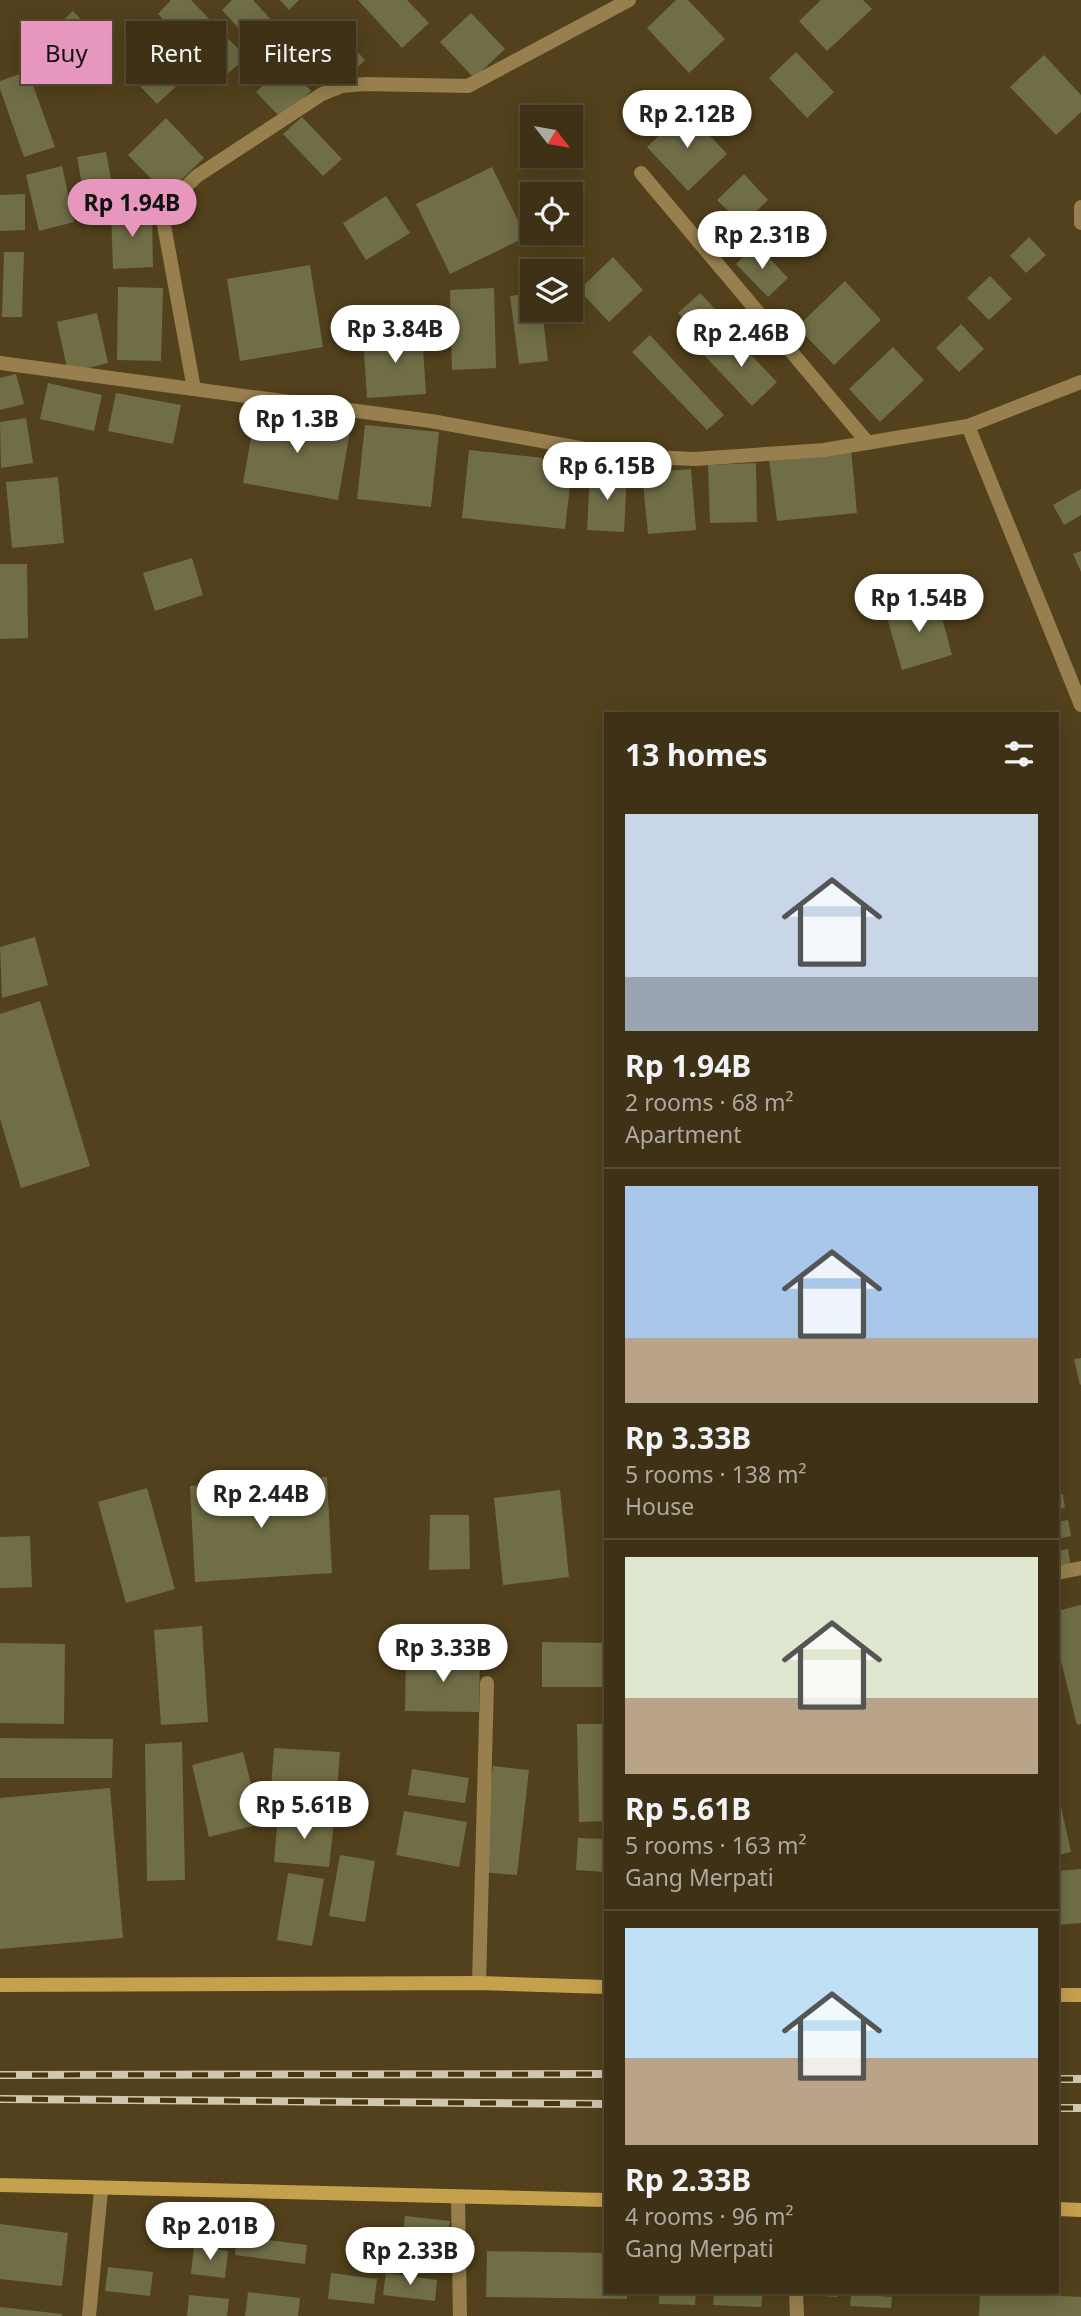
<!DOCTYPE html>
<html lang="en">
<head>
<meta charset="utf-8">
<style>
  body { margin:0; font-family:"Noto Sans",sans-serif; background:#493d22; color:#f1f3f6; height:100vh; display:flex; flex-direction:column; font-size:26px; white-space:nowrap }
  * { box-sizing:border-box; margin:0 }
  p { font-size:23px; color:#ada9a0 }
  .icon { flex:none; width:38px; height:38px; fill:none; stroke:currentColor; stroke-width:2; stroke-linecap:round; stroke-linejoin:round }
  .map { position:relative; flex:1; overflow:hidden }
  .sheet { position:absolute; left:604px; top:712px; width:455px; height:1582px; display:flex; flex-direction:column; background:#3e3115; border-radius:0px; box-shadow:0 4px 18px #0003,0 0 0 2px #574c34 }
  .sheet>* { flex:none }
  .hud { position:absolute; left:21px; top:21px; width:478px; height:63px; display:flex; gap:14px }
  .needle { width:46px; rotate:121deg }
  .controls { position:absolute; left:520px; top:105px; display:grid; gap:14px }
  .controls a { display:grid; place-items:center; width:63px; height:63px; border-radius:0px; background:#3e3115; box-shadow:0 4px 18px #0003,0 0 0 2px #574c34; font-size:35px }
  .price { position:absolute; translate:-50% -60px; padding:0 16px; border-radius:24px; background:#fff; color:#222; font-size:23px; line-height:46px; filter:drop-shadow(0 2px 4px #0008) }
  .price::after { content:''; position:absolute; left:50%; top:42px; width:21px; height:16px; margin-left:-10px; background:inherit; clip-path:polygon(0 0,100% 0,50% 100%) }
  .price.on { background:#e797bd; color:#111 }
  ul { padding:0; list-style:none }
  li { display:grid; align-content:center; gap:14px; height:371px; padding:0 21px }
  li+li { border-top:2px solid #574c34 }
  li span { display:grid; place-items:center; height:217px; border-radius:0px; color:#555 }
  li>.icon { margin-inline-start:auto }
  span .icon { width:126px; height:126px; fill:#fffc; stroke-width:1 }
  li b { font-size:30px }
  h2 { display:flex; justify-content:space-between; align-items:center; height:84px; padding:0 21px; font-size:30px }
  .pill { padding:0 24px; border-radius:0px; background:#3e3115; box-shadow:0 4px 18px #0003,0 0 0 2px #574c34; font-size:24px; line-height:63px }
  .pill.on { background:#e797bd; color:#111 }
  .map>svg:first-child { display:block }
  .building { fill:#706e46 }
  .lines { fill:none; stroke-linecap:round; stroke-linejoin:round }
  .minor { stroke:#97804e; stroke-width:14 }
  .secondary { stroke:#c5a04d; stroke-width:14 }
  .rail-casing { stroke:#d1c6b0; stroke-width:8 }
  .rail { stroke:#473711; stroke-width:5; stroke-dasharray:16; stroke-linecap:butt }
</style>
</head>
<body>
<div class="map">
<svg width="1081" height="2316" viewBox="0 0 1081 2316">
  <rect width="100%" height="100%" fill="#52411c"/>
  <g class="building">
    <polygon points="171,0 191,0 246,57 221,80 158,14"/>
    <polygon points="232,0 253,0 275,24 253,44 222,10"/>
    <polygon points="280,0 299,0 289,10"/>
    <polygon points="358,0 407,0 429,23 402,48"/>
    <polygon points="676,0 688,0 725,39 689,73 647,28"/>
    <polygon points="821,0 863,0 872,9 827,51 799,21"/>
    <polygon points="73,11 108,48 85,71 50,33"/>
    <polygon points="471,13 505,49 474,78 440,42"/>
    <polygon points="331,23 365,60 339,85 304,49"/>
    <polygon points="149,45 183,80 157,104 124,69"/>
    <polygon points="796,52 834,92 807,118 769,78"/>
    <polygon points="1044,55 1081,95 1081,112 1056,135 1010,87"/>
    <polygon points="286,64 311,91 282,119 256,92"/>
    <polygon points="28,71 55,147 24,157 0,89 0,81"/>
    <polygon points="686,110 727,154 688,191 647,147"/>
    <polygon points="302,117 342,159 323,176 283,134"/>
    <polygon points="166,118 204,158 166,194 128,155"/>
    <polygon points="106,152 113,190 84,195 77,157"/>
    <polygon points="62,166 74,222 39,231 26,175"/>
    <polygon points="492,167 526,237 450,274 416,204"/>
    <polygon points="744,174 768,200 742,225 717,200"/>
    <polygon points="25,194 25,230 0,231 0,195"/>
    <polygon points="386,196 410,233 366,260 343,223"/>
    <polygon points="152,210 153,267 113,269 111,211"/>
    <polygon points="1029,237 1046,255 1026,273 1010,256"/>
    <polygon points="756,244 788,278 768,297 736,264"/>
    <polygon points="4,252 24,252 22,317 2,317"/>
    <polygon points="613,257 643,290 609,322 579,290"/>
    <polygon points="310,265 323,347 240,361 227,279"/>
    <polygon points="990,276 1012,299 989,320 967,298"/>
    <polygon points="845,281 881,320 834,365 797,327"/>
    <polygon points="118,287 163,288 161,361 117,360"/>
    <polygon points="494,288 496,368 452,370 450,290"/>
    <polygon points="532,293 532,310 542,310 548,361 519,364 510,296"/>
    <polygon points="700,293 720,314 698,335 678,313"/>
    <polygon points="97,313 108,363 68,373 57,322"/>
    <polygon points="961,324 984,349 959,372 936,348"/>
    <polygon points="422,332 426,394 367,398 363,337"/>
    <polygon points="729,332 777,382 752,406 704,355"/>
    <polygon points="650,335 724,415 707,430 632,352"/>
    <polygon points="893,347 924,380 880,422 849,389"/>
    <polygon points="16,374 24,404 0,410 0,378"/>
    <polygon points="48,383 102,395 94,431 40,419"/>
    <polygon points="116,393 181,405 173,444 108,431"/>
    <polygon points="256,410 351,426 338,500 243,483"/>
    <polygon points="26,418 33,463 1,468 0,422"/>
    <polygon points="365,425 439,432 431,507 357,499"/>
    <polygon points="851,449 857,513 777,521 769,459"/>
    <polygon points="469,450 573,461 565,529 462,518"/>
    <polygon points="756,463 757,522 710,523 708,465"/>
    <polygon points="691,469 696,530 648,534 642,473"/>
    <polygon points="590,472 627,474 624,532 587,530"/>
    <polygon points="58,477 64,543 12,548 6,482"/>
    <polygon points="1081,489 1081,515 1064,525 1053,505"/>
    <polygon points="1081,551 1081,572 1073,554"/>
    <polygon points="192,558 203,595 155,611 143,573"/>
    <polygon points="0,564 27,564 28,638 0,639"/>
    <polygon points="937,599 952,655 902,670 886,614"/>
    <polygon points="35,937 48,985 2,998 0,947"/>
    <polygon points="40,1001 90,1166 21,1188 0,1119 0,1014"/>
    <polygon points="1081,1358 1081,1384 1080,1385 1074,1359"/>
    <polygon points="327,1477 332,1573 195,1582 190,1486"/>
    <polygon points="147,1488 175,1589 126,1603 98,1502"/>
    <polygon points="560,1490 569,1577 503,1585 494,1498"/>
    <polygon points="1063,1494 1065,1508 1057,1509 1057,1495"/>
    <polygon points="430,1515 469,1515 470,1569 429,1570"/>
    <polygon points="1068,1520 1071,1536 1057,1539 1057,1522"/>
    <polygon points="30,1536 32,1587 0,1588 0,1537"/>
    <polygon points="1068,1549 1071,1568 1057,1570 1057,1551"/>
    <polygon points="1081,1605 1081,1724 1077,1725 1057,1645 1057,1611"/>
    <polygon points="202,1626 208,1722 161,1725 154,1630"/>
    <polygon points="542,1642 606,1643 606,1687 542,1687"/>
    <polygon points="0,1643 65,1644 64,1724 0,1723"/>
    <polygon points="406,1656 480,1657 479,1712 405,1711"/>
    <polygon points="577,1724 606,1724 606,1821 579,1822"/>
    <polygon points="0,1738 113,1739 112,1778 0,1778"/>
    <polygon points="182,1742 185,1880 147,1881 145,1744"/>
    <polygon points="274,1748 340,1752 336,1805 270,1802"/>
    <polygon points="243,1752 261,1824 209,1837 192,1765"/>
    <polygon points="493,1766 529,1770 517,1875 480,1872"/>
    <polygon points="412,1769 469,1778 465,1803 408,1795"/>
    <polygon points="110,1788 123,1938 0,1949 0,1798"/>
    <polygon points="1057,1788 1071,1852 1057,1855"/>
    <polygon points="404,1811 467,1822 459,1867 396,1855"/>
    <polygon points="278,1815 334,1821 329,1867 274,1862"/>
    <polygon points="578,1838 606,1839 606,1872 576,1870"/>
    <polygon points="340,1855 375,1861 365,1922 329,1916"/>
    <polygon points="1081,1869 1081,1923 1057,1925 1057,1871"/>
    <polygon points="288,1873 324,1879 312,1946 277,1940"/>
    <polygon points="405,2216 450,2221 444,2264 400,2258"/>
    <polygon points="0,2224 68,2233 62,2286 0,2279"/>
    <polygon points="237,2236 307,2245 305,2264 235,2255"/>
    <polygon points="194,2247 228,2251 225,2278 191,2274"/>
    <polygon points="487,2251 606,2253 606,2292 627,2292 627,2299 486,2297"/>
    <polygon points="108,2267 153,2272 150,2296 105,2291"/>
    <polygon points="331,2273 377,2279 374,2304 328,2299"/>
    <polygon points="386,2273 437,2280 435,2301 383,2295"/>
    <polygon points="248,2292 300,2298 298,2316 245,2316"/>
    <polygon points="659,2292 696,2292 695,2305 659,2304"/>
    <polygon points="714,2292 763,2292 761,2307 713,2305"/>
    <polygon points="809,2292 837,2292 837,2297 809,2295"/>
    <polygon points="980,2292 1081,2297 1081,2316 979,2316"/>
    <polygon points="851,2294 892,2297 891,2308 850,2306"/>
    <polygon points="189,2295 229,2299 227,2316 187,2316"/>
    <polygon points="0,2307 62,2314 62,2316 0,2316"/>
  </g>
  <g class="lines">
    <g class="minor">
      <polyline points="641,173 868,443"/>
      <polyline points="1081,207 1081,223"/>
      <polyline points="0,363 431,421 624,456 695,459 824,450 968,426 1081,382"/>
      <polyline points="194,389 164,225 167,209 174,198 197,176 322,94 342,86 365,84 468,86 629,0"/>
      <polyline points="968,426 1081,705"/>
      <polyline points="1057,1573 1081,1568"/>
      <polyline points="479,1983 487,1683"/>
      <polyline points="458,2199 460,2316"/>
      <polyline points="796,2292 797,2316"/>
      <polyline points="89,2316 101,2190"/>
    </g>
    <g class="secondary">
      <polyline points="0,1985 479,1983 606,1987"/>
      <polyline points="1057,1995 1081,1995"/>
      <polyline points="0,2185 606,2200"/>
      <polyline points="1057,2209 1081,2210"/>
    </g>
    <g class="rail-casing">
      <g id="rail">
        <polyline points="0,2075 606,2074"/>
        <polyline points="1057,2079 1081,2079"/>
        <polyline points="0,2099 606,2104"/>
        <polyline points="1057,2108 1081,2108"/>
      </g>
    </g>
    <use href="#rail" class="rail"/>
  </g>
</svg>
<div class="controls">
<a><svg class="needle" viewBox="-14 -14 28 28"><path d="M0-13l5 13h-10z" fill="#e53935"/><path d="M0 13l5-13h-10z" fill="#ada9a0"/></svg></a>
<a><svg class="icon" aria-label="locate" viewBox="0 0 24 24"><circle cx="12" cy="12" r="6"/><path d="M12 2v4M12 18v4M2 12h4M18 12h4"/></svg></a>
<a><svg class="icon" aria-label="layers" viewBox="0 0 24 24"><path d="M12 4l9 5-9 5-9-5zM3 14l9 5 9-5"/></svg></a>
</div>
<b class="price" style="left:687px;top:150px">Rp 2.12B</b>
<b class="price on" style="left:132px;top:239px">Rp 1.94B</b>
<b class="price" style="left:762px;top:271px">Rp 2.31B</b>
<b class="price" style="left:395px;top:365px">Rp 3.84B</b>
<b class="price" style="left:741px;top:369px">Rp 2.46B</b>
<b class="price" style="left:297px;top:455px">Rp 1.3B</b>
<b class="price" style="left:607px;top:502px">Rp 6.15B</b>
<b class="price" style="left:919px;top:634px">Rp 1.54B</b>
<b class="price" style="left:261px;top:1530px">Rp 2.44B</b>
<b class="price" style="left:443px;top:1684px">Rp 3.33B</b>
<b class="price" style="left:304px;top:1841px">Rp 5.61B</b>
<b class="price" style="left:210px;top:2262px">Rp 2.01B</b>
<b class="price" style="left:410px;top:2287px">Rp 2.33B</b>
<div class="hud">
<a class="pill on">Buy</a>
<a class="pill">Rent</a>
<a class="pill">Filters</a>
</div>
<section class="sheet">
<h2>13 homes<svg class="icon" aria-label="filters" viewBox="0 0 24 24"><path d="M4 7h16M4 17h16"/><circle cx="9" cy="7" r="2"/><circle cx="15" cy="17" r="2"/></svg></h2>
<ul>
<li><span style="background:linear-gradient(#c9d6e8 75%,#9aa5b1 0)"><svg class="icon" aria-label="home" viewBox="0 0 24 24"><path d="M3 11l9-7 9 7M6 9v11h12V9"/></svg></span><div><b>Rp 1.94B</b><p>2 rooms · 68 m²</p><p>Apartment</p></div></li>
<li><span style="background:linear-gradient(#a9c7e8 70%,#b9a48a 0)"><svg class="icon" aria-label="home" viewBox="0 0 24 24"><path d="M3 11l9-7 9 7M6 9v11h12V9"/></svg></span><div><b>Rp 3.33B</b><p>5 rooms · 138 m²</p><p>House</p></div></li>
<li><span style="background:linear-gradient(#dfe7d0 65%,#b9a48a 0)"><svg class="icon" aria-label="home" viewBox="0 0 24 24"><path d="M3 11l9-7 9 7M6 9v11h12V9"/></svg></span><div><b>Rp 5.61B</b><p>5 rooms · 163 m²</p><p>Gang Merpati</p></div></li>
<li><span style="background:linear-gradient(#bfe0f5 60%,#b9a48a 0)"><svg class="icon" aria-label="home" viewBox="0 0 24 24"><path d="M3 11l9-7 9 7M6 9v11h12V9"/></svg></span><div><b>Rp 2.33B</b><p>4 rooms · 96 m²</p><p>Gang Merpati</p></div></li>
</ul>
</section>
</div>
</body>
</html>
